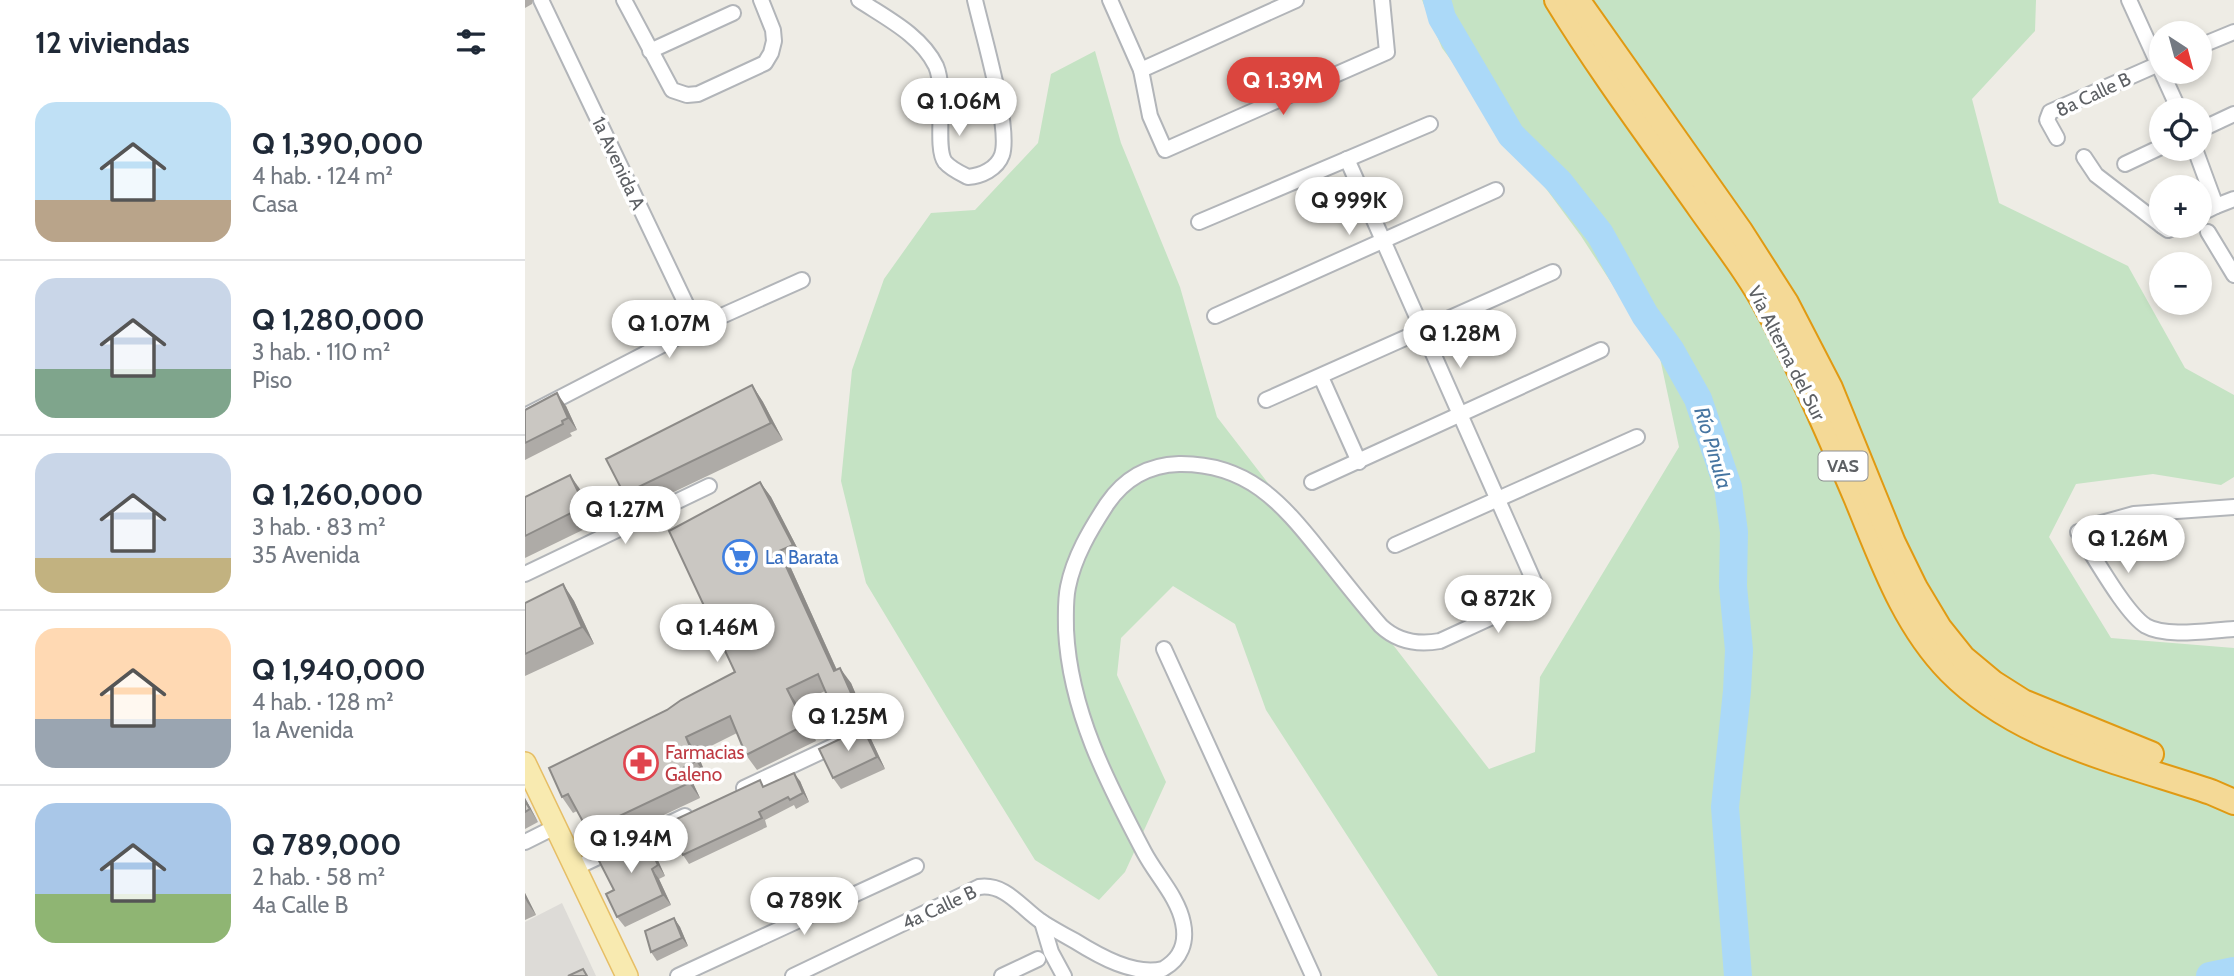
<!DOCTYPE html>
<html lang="es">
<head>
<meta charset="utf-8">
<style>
  body { margin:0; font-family:Cabin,sans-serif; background:#f6f6f7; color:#1f2937; height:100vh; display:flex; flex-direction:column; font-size:26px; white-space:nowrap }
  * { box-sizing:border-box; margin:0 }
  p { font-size:23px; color:#747a83 }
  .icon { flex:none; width:38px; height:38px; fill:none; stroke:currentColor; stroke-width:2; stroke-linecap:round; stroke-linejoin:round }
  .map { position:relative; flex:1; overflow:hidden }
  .sheet { display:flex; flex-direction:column; background:#fff; width:525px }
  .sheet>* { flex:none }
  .needle { width:46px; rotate:144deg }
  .controls { position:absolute; left:1624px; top:21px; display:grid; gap:14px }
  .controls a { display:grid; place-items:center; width:63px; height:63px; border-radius:50%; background:#fff; box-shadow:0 4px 10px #0003; font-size:35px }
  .price { position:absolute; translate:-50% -60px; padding:0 16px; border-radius:24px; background:#fff; color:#222; font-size:23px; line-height:46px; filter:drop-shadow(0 2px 4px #0008) }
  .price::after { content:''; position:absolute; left:50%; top:42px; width:21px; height:16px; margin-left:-10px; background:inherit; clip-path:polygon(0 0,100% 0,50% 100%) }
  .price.on { background:#db453e; color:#fff }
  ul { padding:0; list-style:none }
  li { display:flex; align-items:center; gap:21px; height:175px; padding:0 35px }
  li+li { border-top:2px solid #e0e1e3 }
  li span { display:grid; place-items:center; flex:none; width:196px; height:140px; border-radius:21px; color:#555 }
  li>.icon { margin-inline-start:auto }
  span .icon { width:84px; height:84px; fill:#fffc; stroke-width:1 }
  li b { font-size:30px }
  h2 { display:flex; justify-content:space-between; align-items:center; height:84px; padding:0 35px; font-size:30px }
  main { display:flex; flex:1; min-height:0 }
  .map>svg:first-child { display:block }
  .industrial { fill:#dddbd7 }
  .green { fill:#c5e3c4 }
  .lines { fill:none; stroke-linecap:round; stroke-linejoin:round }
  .river { stroke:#abd9f8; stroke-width:28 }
  .street-casing { stroke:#b2b5b9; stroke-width:18 }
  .primary-casing { stroke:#e6be66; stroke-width:24 }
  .highway-casing { stroke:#e09a13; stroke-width:28 }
  .street { stroke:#fff; stroke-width:14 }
  .primary { stroke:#f8eab0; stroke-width:21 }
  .highway { stroke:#f4d996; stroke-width:24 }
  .wall { fill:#aeaba7 }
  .shaded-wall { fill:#8d8b88 }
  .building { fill:#cac7c2; stroke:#8d8b88; stroke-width:2 }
  .labels { text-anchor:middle; stroke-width:7; stroke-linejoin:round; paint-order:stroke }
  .shield { fill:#fff; stroke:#8e9092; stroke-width:2 }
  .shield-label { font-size:18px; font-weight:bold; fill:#5d6064 }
  .street-label { font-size:19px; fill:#5d6064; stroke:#fff }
  .shop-label { font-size:19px; fill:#366cbe; stroke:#fff; text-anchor:start }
  .health-label { font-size:19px; fill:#be3a42; stroke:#fff; text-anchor:start }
  .water-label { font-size:21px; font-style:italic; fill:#4675a1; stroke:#fff }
</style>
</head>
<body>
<main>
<section class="sheet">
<h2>12 viviendas<svg class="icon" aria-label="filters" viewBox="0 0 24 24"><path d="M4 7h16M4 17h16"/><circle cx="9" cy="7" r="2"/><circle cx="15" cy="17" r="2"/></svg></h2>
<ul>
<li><span style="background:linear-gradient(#bfe0f5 70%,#b9a48a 0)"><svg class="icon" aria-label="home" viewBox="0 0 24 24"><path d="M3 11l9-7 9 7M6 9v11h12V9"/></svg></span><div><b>Q 1,390,000</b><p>4 hab. · 124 m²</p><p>Casa</p></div></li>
<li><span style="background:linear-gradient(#c9d6e8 65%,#7fa58c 0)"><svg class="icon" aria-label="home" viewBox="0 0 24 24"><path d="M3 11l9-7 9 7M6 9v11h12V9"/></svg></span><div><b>Q 1,280,000</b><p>3 hab. · 110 m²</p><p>Piso</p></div></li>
<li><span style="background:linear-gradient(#c9d6e8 75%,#c2b280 0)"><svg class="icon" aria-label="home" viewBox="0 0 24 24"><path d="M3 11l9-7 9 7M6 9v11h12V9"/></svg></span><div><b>Q 1,260,000</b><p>3 hab. · 83 m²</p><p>35 Avenida</p></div></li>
<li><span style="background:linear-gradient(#ffd9b3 65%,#9aa5b1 0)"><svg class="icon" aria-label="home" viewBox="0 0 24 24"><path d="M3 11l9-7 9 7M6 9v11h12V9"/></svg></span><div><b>Q 1,940,000</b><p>4 hab. · 128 m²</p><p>1a Avenida</p></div></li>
<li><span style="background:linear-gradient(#a9c7e8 65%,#8fb573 0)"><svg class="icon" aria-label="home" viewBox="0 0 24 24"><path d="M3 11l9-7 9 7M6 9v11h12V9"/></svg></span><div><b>Q 789,000</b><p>2 hab. · 58 m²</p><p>4a Calle B</p></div></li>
</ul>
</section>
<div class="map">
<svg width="1709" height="976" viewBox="0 0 1709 976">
  <rect width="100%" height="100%" fill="#eeece5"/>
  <polygon class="industrial" points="37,903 71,976 0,976 0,922"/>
  <polygon class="green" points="897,0 1511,0 1510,31 1447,99 1474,203 1603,266 1660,368 1709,395 1709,477 1696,485 1628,474 1551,484 1524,537 1586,638 1709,648 1709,976 913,976 741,710 710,624 648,586 596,638 592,675 641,782 600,872 574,900 510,860 421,716 341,583 316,481 327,370 359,279 406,213 450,210 513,143 526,74 570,51 596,143 655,287 692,417 964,769 1010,752 1015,677 1154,447 1135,358 1056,236 917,48"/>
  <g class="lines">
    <g class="river">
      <polyline points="912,0 917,18 986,135 1034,182 1075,234 1120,315 1146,351 1173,399 1203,487 1209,532 1208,586 1214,650 1212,691 1200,807 1213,976"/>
      <polyline points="1685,976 1709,971"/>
    </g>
    <g class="street-casing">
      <g id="street">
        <polyline points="16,0 172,327"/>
        <polyline points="99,0 147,90 162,95 173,94 240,63 246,53 249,41 248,30 236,0"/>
        <path d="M334,0c27,18 62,35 77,66 11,26 -2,81 9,96 6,7 15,11 23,15 13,-1 29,-8 34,-22 9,-27 -20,-124 -27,-155"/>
        <polyline points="585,0 616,70 625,116 640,150 862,52 857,0"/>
        <polyline points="1604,0 1654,110"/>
        <polyline points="1675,46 1709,32"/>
        <polyline points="125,51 208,13"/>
        <polyline points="616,70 771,0"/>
        <polyline points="1675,130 1709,114"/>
        <polyline points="1532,138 1522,120 1525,112 1636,63"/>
        <polyline points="1670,149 1691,206 1675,214"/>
        <polyline points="1559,157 1571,175 1636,225"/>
        <polyline points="1600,164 1636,147"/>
        <polyline points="1691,206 1709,199"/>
        <polyline points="674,222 905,124"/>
        <polyline points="1637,226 1643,230 1652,226"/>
        <polyline points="1683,232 1709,275"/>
        <polyline points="690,316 971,190"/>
        <polyline points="796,377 834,462"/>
        <polyline points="741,400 1028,272"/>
        <polyline points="0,416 172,327 277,280"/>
        <polyline points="787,482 1076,350"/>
        <polyline points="1573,524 1609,514 1709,507"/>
        <path d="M1553,532c15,22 47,81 68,94 21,12 64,4 88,3"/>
        <polyline points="870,545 1112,437"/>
        <polyline points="0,574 184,486"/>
        <polyline points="639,649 788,976"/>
        <polyline points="219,788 351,726"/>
        <polyline points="0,842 30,827"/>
        <polyline points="50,868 160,816"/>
        <polyline points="517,922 526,952 539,976"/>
        <polyline points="153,976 391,866"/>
        <path d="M268,976l186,-89c27,-4 43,22 63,35 11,7 22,13 33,19 24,15 59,35 88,28 18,-10 24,-27 20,-46 -5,-26 -27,-48 -39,-71 -37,-70 -74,-141 -78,-222 0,-14 -1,-29 2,-43 6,-30 22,-57 39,-83 17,-25 41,-39 72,-40 68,-1 102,38 141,87 20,25 40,51 61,75 17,16 37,19 59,15l100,-46 -193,-436"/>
        <polyline points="477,976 513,959"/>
      </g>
    </g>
    <g class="primary-casing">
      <polyline id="primary" points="0,763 102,976"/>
    </g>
    <g class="highway-casing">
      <g id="highway">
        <path d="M1032,0c44,72 95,140 143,208 24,34 50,67 69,103 33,60 60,123 87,186 25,60 47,126 94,174 68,69 172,91 261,121l23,10"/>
        <polyline points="1052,0 1215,231 1261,303 1305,388 1368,543 1390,588 1414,628 1438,658 1468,683 1498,702 1626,754"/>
      </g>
    </g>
    <use href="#street" class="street"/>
    <use href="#primary" class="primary"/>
    <use href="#highway" class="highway"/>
  </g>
  <g class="wall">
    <polygon points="0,0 8,0 7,4 0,8"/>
    <polygon points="227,385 238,402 258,440 111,510 99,494"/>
    <polygon points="41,406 52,430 45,433 47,436 0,460 0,410"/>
    <polygon points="235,482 246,497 279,561 265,566 312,670 326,683 341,718 337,719 338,721 321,730 310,714 300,691 272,704 291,741 232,770 221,755 212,733 172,753 182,777 168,783 175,798 73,846 63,831 52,811 48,813 37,797 142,710 210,672"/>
    <polygon points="57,492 72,523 0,558 0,497"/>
    <polygon points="38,584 49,601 69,644 0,676 0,603"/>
    <polygon points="338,728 346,739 360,769 316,789 308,778"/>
    <polygon points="275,781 284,802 271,809 269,805 240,820 242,827 164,864 158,855 239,786"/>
    <polygon points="0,798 13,822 0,829"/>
    <polygon points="125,843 140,876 134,879 146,905 100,927 92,917"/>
    <polygon points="0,893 11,915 0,920"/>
    <polygon points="149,918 155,927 163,946 132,961 126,952"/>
  </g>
  <g class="shaded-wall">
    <polygon points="227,385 238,402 258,440 246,423"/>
    <polygon points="32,393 41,406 52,430 43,418"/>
    <polygon points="45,475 57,492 72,523 60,506"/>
    <polygon points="235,482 246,497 279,561 268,545"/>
    <polygon points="254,551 265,566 319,686 309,671"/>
    <polygon points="38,584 49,601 69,644 57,627"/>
    <polygon points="315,668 326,683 341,718 330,702"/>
    <polygon points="262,689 272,704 291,741 280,725"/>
    <polygon points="338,728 346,739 360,769 352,757"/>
    <polygon points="161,737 172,753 182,777 171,761"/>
    <polygon points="158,768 168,783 175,798 164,783"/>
    <polygon points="269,773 275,781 284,802 278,793"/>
    <polygon points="0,798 13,822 0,801"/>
    <polygon points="118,833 125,843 140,876 133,865"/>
    <polygon points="127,869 134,879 146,905 138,895"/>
    <polygon points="0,893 11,915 2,902 0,898"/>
    <polygon points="149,918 155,927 163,946 157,938"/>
  </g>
  <g class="building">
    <polygon points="227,385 246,423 99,494 81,459"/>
    <polygon points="32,393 43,418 37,421 38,424 0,443 0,410"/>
    <polygon points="45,475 60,506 0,536 0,497"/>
    <polygon points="235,482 268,545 254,551 309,671 315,668 330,702 326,704 327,706 310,714 293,674 262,689 280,725 221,755 205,716 161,737 171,761 158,768 164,783 63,831 43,794 37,797 24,768 142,710 156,700 210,672 144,531"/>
    <polygon points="38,584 57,627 0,654 0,603"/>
    <polygon points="338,728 352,757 308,778 294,749"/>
    <polygon points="269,773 278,793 265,800 263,797 234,812 237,818 158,855 143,823 235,780 238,787"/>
    <polygon points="0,801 5,809 0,812"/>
    <polygon points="118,833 133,865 127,869 138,895 92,917 81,894 89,890 71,855"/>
    <polygon points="149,918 157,938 126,952 120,931"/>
    <polygon points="58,969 62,976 43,976"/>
  </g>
  <defs>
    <g id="supermarket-ring" transform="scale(1.75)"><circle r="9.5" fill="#fff" stroke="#3f7fe0" stroke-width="1.5"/><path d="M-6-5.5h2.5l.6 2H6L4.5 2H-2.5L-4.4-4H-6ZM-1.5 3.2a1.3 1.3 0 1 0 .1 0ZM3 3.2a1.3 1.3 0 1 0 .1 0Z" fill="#3f7fe0"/></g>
    <g id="pharmacy-ring" transform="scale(1.75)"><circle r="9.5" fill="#fff" stroke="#e0444e" stroke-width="1.5"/><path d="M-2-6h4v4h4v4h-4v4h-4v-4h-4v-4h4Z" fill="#e0444e"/></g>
  </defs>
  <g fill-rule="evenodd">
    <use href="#supermarket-ring" x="215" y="557"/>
    <use href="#pharmacy-ring" x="116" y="763"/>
  </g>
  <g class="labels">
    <rect class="shield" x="1293.5" y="451.5" width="49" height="29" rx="5"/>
    <g class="shield-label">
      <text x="1318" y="472">VAS</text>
    </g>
    <g class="street-label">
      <text transform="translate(1568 94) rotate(-25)" y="7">8a Calle B</text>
      <text transform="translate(94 163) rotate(65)" y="7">1a Avenida A</text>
      <text transform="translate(1262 353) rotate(63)" y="7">Vía Alterna del Sur</text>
      <text transform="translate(414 907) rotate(-25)" y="7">4a Calle B</text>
    </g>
    <g class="shop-label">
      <text x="240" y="564">La Barata</text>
    </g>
    <g class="health-label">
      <text x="140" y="759">Farmacias<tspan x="140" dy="22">Galeno</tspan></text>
    </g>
    <g class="water-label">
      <text transform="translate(1188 448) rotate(73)" y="7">Río Pinula</text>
    </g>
  </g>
</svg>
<div class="controls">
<a><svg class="needle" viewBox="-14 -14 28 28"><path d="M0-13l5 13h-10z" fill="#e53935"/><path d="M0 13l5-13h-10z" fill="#747a83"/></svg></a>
<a><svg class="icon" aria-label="locate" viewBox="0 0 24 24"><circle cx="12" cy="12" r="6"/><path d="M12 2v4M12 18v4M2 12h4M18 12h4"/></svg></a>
<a>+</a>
<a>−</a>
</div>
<b class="price on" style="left:758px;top:117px">Q 1.39M</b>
<b class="price" style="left:434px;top:138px">Q 1.06M</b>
<b class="price" style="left:824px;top:237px">Q 999K</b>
<b class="price" style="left:144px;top:360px">Q 1.07M</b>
<b class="price" style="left:935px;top:370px">Q 1.28M</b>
<b class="price" style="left:100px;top:546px">Q 1.27M</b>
<b class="price" style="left:1603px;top:575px">Q 1.26M</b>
<b class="price" style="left:973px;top:635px">Q 872K</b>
<b class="price" style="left:192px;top:664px">Q 1.46M</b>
<b class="price" style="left:323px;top:753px">Q 1.25M</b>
<b class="price" style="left:106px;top:875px">Q 1.94M</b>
<b class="price" style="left:279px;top:937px">Q 789K</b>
</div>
</main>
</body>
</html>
